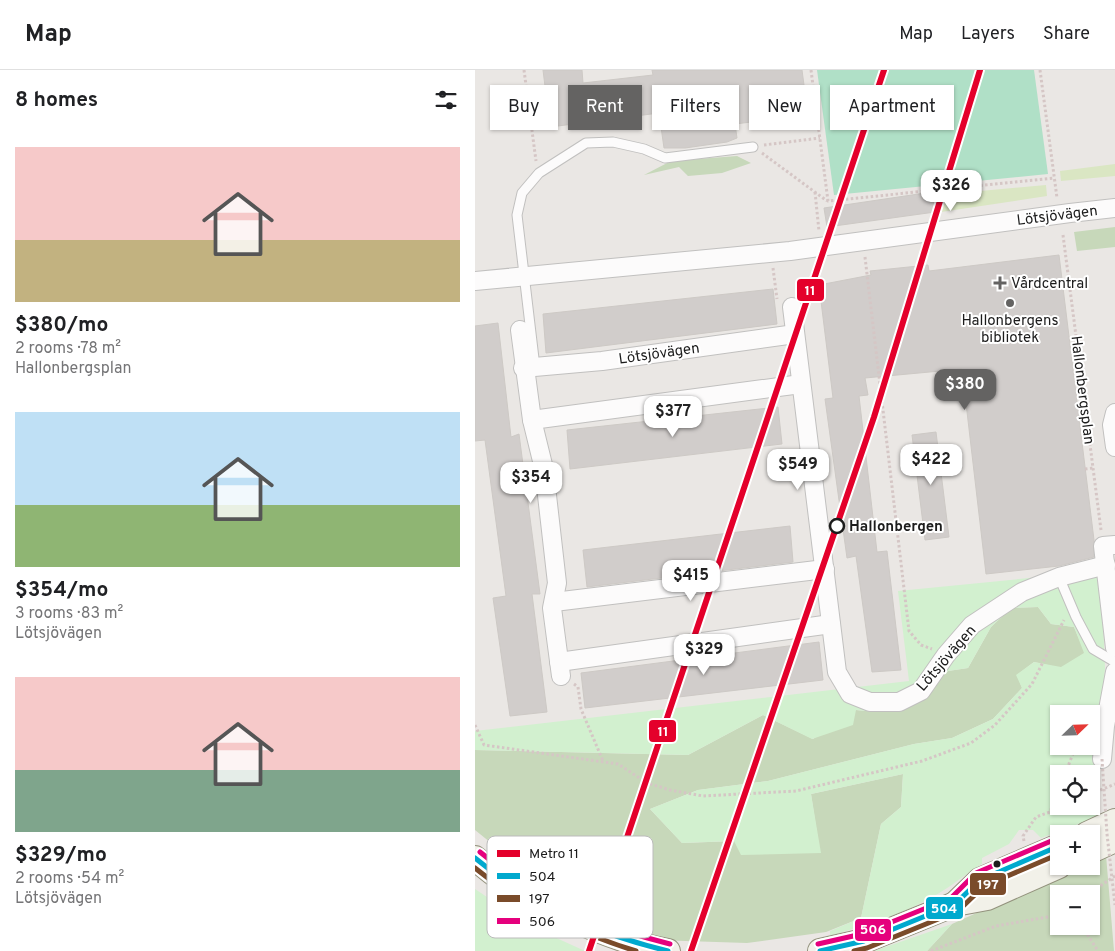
<!DOCTYPE html>
<html lang="en">
<head>
<meta charset="utf-8">
<style>
  body { margin:0; font-family:Overpass,sans-serif; background:#f2f2f2; color:#202124; height:100vh; display:flex; flex-direction:column; font-size:19px; white-space:nowrap }
  * { box-sizing:border-box; margin:0 }
  p { font-size:16px; color:#757577 }
  .icon { flex:none; width:28px; height:28px; fill:none; stroke:currentColor; stroke-width:2; stroke-linecap:round; stroke-linejoin:round }
  .map { position:relative; flex:1; overflow:hidden }
  .panel { display:flex; flex-direction:column; background:#fff; width:475px }
  .panel>* { flex:none }
  .guide { position:absolute; left:15px; top:15px; width:475px; height:45px; display:flex; gap:10px }
  .needle { width:32px; rotate:67deg }
  .buttons { position:absolute; left:575px; top:635px; display:grid; gap:10px }
  .buttons a { display:grid; place-items:center; width:50px; height:50px; border-radius:0px; background:#fff; box-shadow:0 1px 4px #0004; font-size:25px }
  .price { position:absolute; translate:-50% -42px; padding:0 11px; border-radius:10px; background:#fff; color:#222; font-size:16px; line-height:32px; filter:drop-shadow(0 1px 2px #0008) }
  .price::after { content:''; position:absolute; left:50%; top:30px; width:15px; height:11px; margin-left:-8px; background:inherit; clip-path:polygon(0 0,100% 0,50% 100%) }
  .price.selected { background:#646362; color:#fff }
  ul { padding:0; list-style:none }
  li { display:grid; align-content:center; gap:10px; height:265px; padding:0 15px }
  li span { display:grid; place-items:center; height:155px; border-radius:0px; color:#555 }
  li>.icon { margin-inline-start:auto }
  span .icon { width:90px; height:90px; fill:#fffc; stroke-width:1 }
  li b { font-size:21px }
  h2 { display:flex; justify-content:space-between; align-items:center; height:60px; padding:0 15px; font-size:21px }
  .tag { padding:0 18px; border-radius:0px; background:#fff; box-shadow:0 1px 4px #0004; font-size:18px; line-height:45px }
  .tag.selected { background:#646362; color:#fff }
  header { display:flex; align-items:center; gap:30px; box-sizing:border-box; height:70px; padding:0 25px; background:#fff; border-bottom:1px solid #e0e0e0 }
  header strong { font-size:24px }
  nav { display:flex; gap:28px; margin-inline-start:auto; font-size:18px }
  main { display:flex; flex:1; min-height:0 }
  .map>svg:first-child { display:block }
  .grass { fill:#dae6c3 }
  .forest { fill:#c7d8ba; fill-rule:evenodd }
  .park { fill:#d2f0cf; fill-rule:evenodd }
  .pitch { fill:#b0e0c7 }
  .building { fill:#d1cdcb; stroke:#cdc9c5 }
  .lines { fill:none; stroke-linecap:round; stroke-linejoin:round }
  .lane-casing { stroke:#c1c0bf; stroke-width:11 }
  .street-casing { stroke:#c1c0bf; stroke-width:20 }
  .secondary-casing { stroke:#93927d; stroke-width:26 }
  .path { stroke:#d5c6c5; stroke-width:3; stroke-dasharray:2.5 2.5; stroke-linecap:butt }
  .lane { stroke:#fcfbfb; stroke-width:9 }
  .street { stroke:#fcfbfb; stroke-width:18 }
  .secondary { stroke:#f2f1e9; stroke-width:24 }
  .path-bridge { stroke:#d5c6c5; stroke-width:3; stroke-dasharray:2.5 2.5; stroke-linecap:butt }
  .bus-1-casing { stroke:#fff; stroke-width:9 }
  .bus-2-casing { stroke:#fff; stroke-width:9 }
  .bus-3-casing { stroke:#fff; stroke-width:9 }
  .bus-1 { stroke:#00a9ce; stroke-width:5 }
  .bus-2 { stroke:#7a4b2a; stroke-width:5 }
  .bus-3 { stroke:#e5007d; stroke-width:5 }
  .metro-1-casing { stroke:#fff; stroke-width:10 }
  .metro-1 { stroke:#e4002b; stroke-width:6 }
  .poi-dot { fill:#646362; stroke:#fff; stroke-width:2 }
  .stop-dot { fill:#fff; stroke:#1c1c1c; stroke-width:2.5 }
  .bus-dot { fill:#1c1c1c; stroke:#fff; stroke-width:2 }
  .labels { text-anchor:middle; stroke-width:4; stroke-linejoin:round; paint-order:stroke }
  .street-label { font-size:15px; fill:#1c1c1c; stroke:#fff }
  .poi-label { font-size:15px; fill:#1c1c1c; stroke:#fff; text-anchor:start }
  .stop-label { font-size:15px; font-weight:bold; fill:#1c1c1c; stroke:#fff; text-anchor:start }
  .key { fill:#fff; stroke:#bbb; stroke-width:1 }
  .key-label { font-size:14px; fill:#1c1c1c }
  .line-badge { stroke:#fff; stroke-width:2 }
  .badge-label { font-size:14px; text-anchor:middle; font-weight:bold; fill:#fff }
</style>
</head>
<body>
<header>
<strong>Map</strong>
<nav><a>Map</a><a>Layers</a><a>Share</a></nav>
</header>
<main>
<section class="panel">
<h2>8 homes<svg class="icon" aria-label="filters" viewBox="0 0 24 24"><path d="M4 7h16M4 17h16"/><circle cx="9" cy="7" r="2"/><circle cx="15" cy="17" r="2"/></svg></h2>
<ul>
<li><span style="background:linear-gradient(#f6c9c9 60%,#c2b280 0)"><svg class="icon" aria-label="home" viewBox="0 0 24 24"><path d="M3 11l9-7 9 7M6 9v11h12V9"/></svg></span><div><b>$380/mo</b><p>2 rooms · 78 m²</p><p>Hallonbergsplan</p></div></li>
<li><span style="background:linear-gradient(#bfe0f5 60%,#8fb573 0)"><svg class="icon" aria-label="home" viewBox="0 0 24 24"><path d="M3 11l9-7 9 7M6 9v11h12V9"/></svg></span><div><b>$354/mo</b><p>3 rooms · 83 m²</p><p>Lötsjövägen</p></div></li>
<li><span style="background:linear-gradient(#f6c9c9 60%,#7fa58c 0)"><svg class="icon" aria-label="home" viewBox="0 0 24 24"><path d="M3 11l9-7 9 7M6 9v11h12V9"/></svg></span><div><b>$329/mo</b><p>2 rooms · 54 m²</p><p>Lötsjövägen</p></div></li>
</ul>
</section>
<div class="map">
<svg width="640" height="881" viewBox="0 0 640 881">
  <rect width="100%" height="100%" fill="#eae7e4"/>
  <g class="grass">
    <polygon points="640,94 640,106 586,111 585,101"/>
    <polygon points="571,115 572,126 466,142 462,125"/>
  </g>
  <g class="forest">
    <polygon points="262,86 276,93 247,103 213,106 204,97 169,105 196,91"/>
    <polygon points="640,157 640,177 602,181 599,162"/>
    <polygon points="563,537 576,554 599,557 610,583 586,598 559,592 542,605 547,618 518,649 477,668 439,674 293,711 223,720 175,739 207,773 259,771 345,783 336,724 428,704 426,737 406,754 386,848 351,862 272,873 180,870 127,847 42,794 0,760 0,680 213,685 288,645 338,669 381,640 401,642 449,626 473,601 493,598 516,557 536,538"/>
    <path d="M631,785l8,96h-187l25,-27 129,-58h10v-5zM584,824h32v32h-32z"/>
  </g>
  <g class="park">
    <path d="M626,501l4,97 -9,123 1,26 -56,21 -8,-8h-14l-10,14 -27,14v6c-14,8 -25,18 -38,26 -31,21 -78,35 -114,46v-5l31,-13 20,-94 20,-17 2,-33 -92,20 10,59 -80,2 -7,-14 -52,2 -32,-34 48,-19 70,-9 146,-37 38,-6 41,-19 29,-31 -6,-13 18,-13 27,5 23,-14 -10,-26 -23,-3 -13,-17 -27,1 -20,19 -23,41 -20,3 -24,25 -26,13 -22,3 -20,-2 -3,15 -41,14 -49,-24 -75,40 -213,-5v-19l434,-50 -11,-90zM584,644h32v32h-32zM584,704h32v32h-32z"/>
    <polygon points="0,819 55,856 110,881 0,881"/>
    <polygon points="477,854 452,881 399,881"/>
  </g>
  <polygon class="pitch" points="342,0 559,0 573,104 359,125"/>
  <g class="building">
    <polygon points="68,0 107,0 108,13 178,5 177,0 327,0 333,45 260,54 262,68 252,72 210,78 189,78 184,43 75,57"/>
    <polygon points="457,122 460,142 352,157 349,138"/>
    <polygon points="584,185 619,470 619,487 584,496 511,504 487,299 390,308 393,325 384,326 402,482 412,481 426,600 397,602 381,486 372,488 350,329 358,328 344,215 396,205 395,201 453,195 454,201"/>
    <polygon points="298,219 302,254 71,283 68,244"/>
    <polygon points="23,253 36,367 44,364 65,524 57,524 72,642 35,646 18,528 31,526 10,370 0,371 0,256"/>
    <polygon points="303,337 307,374 95,399 92,360"/>
    <polygon points="461,362 474,467 450,470 437,365"/>
    <polygon points="315,456 318,492 112,517 108,480"/>
    <polygon points="344,572 348,610 110,638 106,603"/>
  </g>
  <g class="lines">
    <g class="lane-casing">
      <g id="lane">
        <polyline points="60,297 42,145 47,123 64,103 111,73 138,72 169,79 190,88 278,77"/>
        <polyline points="584,507 601,547 618,579 640,592"/>
      </g>
    </g>
    <g class="street-casing">
      <g id="street">
        <polyline points="0,211 315,181 595,143 640,138"/>
        <polyline points="317,237 362,602 375,624 395,632 424,632 446,621 471,585 497,555 547,522 584,507 631,495"/>
        <polyline points="45,260 57,350 69,399 82,513 77,538 86,606"/>
        <polyline points="48,298 127,291 320,264"/>
        <polyline points="640,343 637,355 640,377"/>
        <polyline points="57,350 326,314"/>
        <polyline points="640,475 628,476 640,578"/>
        <polyline points="79,532 350,499"/>
        <polyline points="84,592 356,554"/>
        <polyline points="627,689 630,656 640,602"/>
      </g>
    </g>
    <g class="secondary-casing">
      <g id="secondary">
        <polyline points="612,764 640,751"/>
        <polyline points="616,781 640,770"/>
        <path d="M0,788c47,43 130,81 193,93"/>
        <polyline points="480,834 505,810 584,776"/>
        <polyline points="345,881 389,871 480,834 512,828 584,796"/>
      </g>
    </g>
    <g class="path">
      <polyline points="49,0 61,91"/>
      <polyline points="336,0 353,131 579,108"/>
      <polyline points="565,0 582,128"/>
      <polyline points="289,75 345,68"/>
      <polyline points="287,83 352,131"/>
      <polyline points="340,122 344,161"/>
      <polyline points="588,165 626,460"/>
      <polyline points="390,187 434,561 446,575 457,579"/>
      <polyline points="298,198 302,229"/>
      <polyline points="610,399 618,398"/>
      <polyline points="99,614 103,617 106,639 128,691"/>
      <polyline points="0,655 9,675 143,694 172,713 195,720 228,726 321,721 447,691 496,673 520,655 557,614 589,550"/>
      <polyline points="590,704 601,676"/>
      <polyline points="616,724 640,714"/>
      <polyline points="575,742 588,736"/>
      <polyline points="549,771 548,766 561,747 575,742 584,719"/>
      <polyline points="613,824 640,806"/>
      <polyline points="607,856 623,881"/>
      <polyline points="456,881 521,856 584,845"/>
    </g>
    <use href="#lane" class="lane"/>
    <use href="#street" class="street"/>
    <use href="#secondary" class="secondary"/>
    <polyline class="path-bridge" points="627,689 632,764 640,835"/>
    <g class="bus-1-casing">
      <g id="bus-1">
        <path d="M0,788c56,47 122,76 193,93"/>
        <polyline points="345,881 389,871 480,834 505,810 584,776"/>
      </g>
    </g>
    <g class="bus-2-casing">
      <g id="bus-2">
        <path d="M0,798c47,39 103,65 161,83"/>
        <polyline points="379,881 392,878 483,841 509,816 584,784"/>
      </g>
    </g>
    <g class="bus-3-casing">
      <g id="bus-3">
        <path d="M5,782c55,46 120,75 190,92"/>
        <polyline points="343,874 387,864 476,828 501,803 581,769"/>
      </g>
    </g>
    <use href="#bus-1" class="bus-1"/>
    <use href="#bus-2" class="bus-2"/>
    <use href="#bus-3" class="bus-3"/>
    <g class="metro-1-casing">
      <g id="metro-1">
        <polyline points="114,881 409,0"/>
        <polyline points="216,881 399,347 505,0"/>
      </g>
    </g>
    <use href="#metro-1" class="metro-1"/>
  </g>
  <g class="poi-dot">
    <path d="M522.5 205.5h5v5h5v5h-5v5h-5v-5h-5v-5h5z"/>
    <circle cx="535" cy="233" r="5"/>
  </g>
  <circle class="stop-dot" cx="362" cy="456" r="7"/>
  <circle class="bus-dot" cx="522" cy="794" r="4.5"/>
  <g class="labels">
    <g class="street-label">
      <text transform="translate(582 145) rotate(-7)" y="5">Lötsjövägen</text>
      <text transform="translate(184 283) rotate(-8)" y="5">Lötsjövägen</text>
      <text transform="translate(608 320) rotate(83)" y="5">Hallonbergsplan</text>
      <text transform="translate(471 588) rotate(-49)" y="5">Lötsjövägen</text>
    </g>
    <g class="poi-label">
      <text x="536" y="218">Vårdcentral</text>
      <text x="535" y="255" text-anchor="middle">Hallonbergens<tspan x="535" dy="17">bibliotek</tspan></text>
    </g>
    <g class="stop-label">
      <text x="374" y="461">Hallonbergen</text>
    </g>
  </g>
  <rect x="12" y="766" width="166" height="102" rx="8" class="key"/>
  <rect x="22" y="780" width="23" height="7" fill="#e4002b"/>
  <rect x="22" y="803" width="23" height="6" fill="#00a9ce"/>
  <rect x="22" y="825" width="23" height="7" fill="#7a4b2a"/>
  <rect x="22" y="848" width="23" height="6" fill="#e5007d"/>
  <g class="key-label">
    <text x="54" y="788">Metro 11</text>
    <text x="54" y="811">504</text>
    <text x="54" y="833">197</text>
    <text x="54" y="856">506</text>
  </g>
  <g class="line-badge">
    <rect x="321" y="208" width="29" height="24" rx="5" fill="#e4002b"/>
    <rect x="173" y="649" width="29" height="24" rx="5" fill="#e4002b"/>
    <rect x="494" y="802" width="38" height="24" rx="5" fill="#7a4b2a"/>
    <rect x="450" y="826" width="39" height="24" rx="5" fill="#00a9ce"/>
    <rect x="379" y="848" width="38" height="24" rx="5" fill="#e5007d"/>
  </g>
  <g class="badge-label">
    <text x="335" y="225">11</text>
    <text x="188" y="666">11</text>
    <text x="513" y="819">197</text>
    <text x="469" y="843">504</text>
    <text x="398" y="864">506</text>
  </g>
</svg>
<div class="buttons">
<a><svg class="needle" viewBox="-14 -14 28 28"><path d="M0-13l5 13h-10z" fill="#e53935"/><path d="M0 13l5-13h-10z" fill="#757577"/></svg></a>
<a><svg class="icon" aria-label="locate" viewBox="0 0 24 24"><circle cx="12" cy="12" r="6"/><path d="M12 2v4M12 18v4M2 12h4M18 12h4"/></svg></a>
<a>+</a>
<a>−</a>
</div>
<b class="price" style="left:476px;top:142px">$326</b>
<b class="price selected" style="left:490px;top:341px">$380</b>
<b class="price" style="left:198px;top:368px">$377</b>
<b class="price" style="left:456px;top:416px">$422</b>
<b class="price" style="left:323px;top:421px">$549</b>
<b class="price" style="left:56px;top:434px">$354</b>
<b class="price" style="left:216px;top:532px">$415</b>
<b class="price" style="left:229px;top:606px">$329</b>
<div class="guide">
<a class="tag">Buy</a>
<a class="tag selected">Rent</a>
<a class="tag">Filters</a>
<a class="tag">New</a>
<a class="tag">Apartment</a>
</div>
</div>
</main>
</body>
</html>
